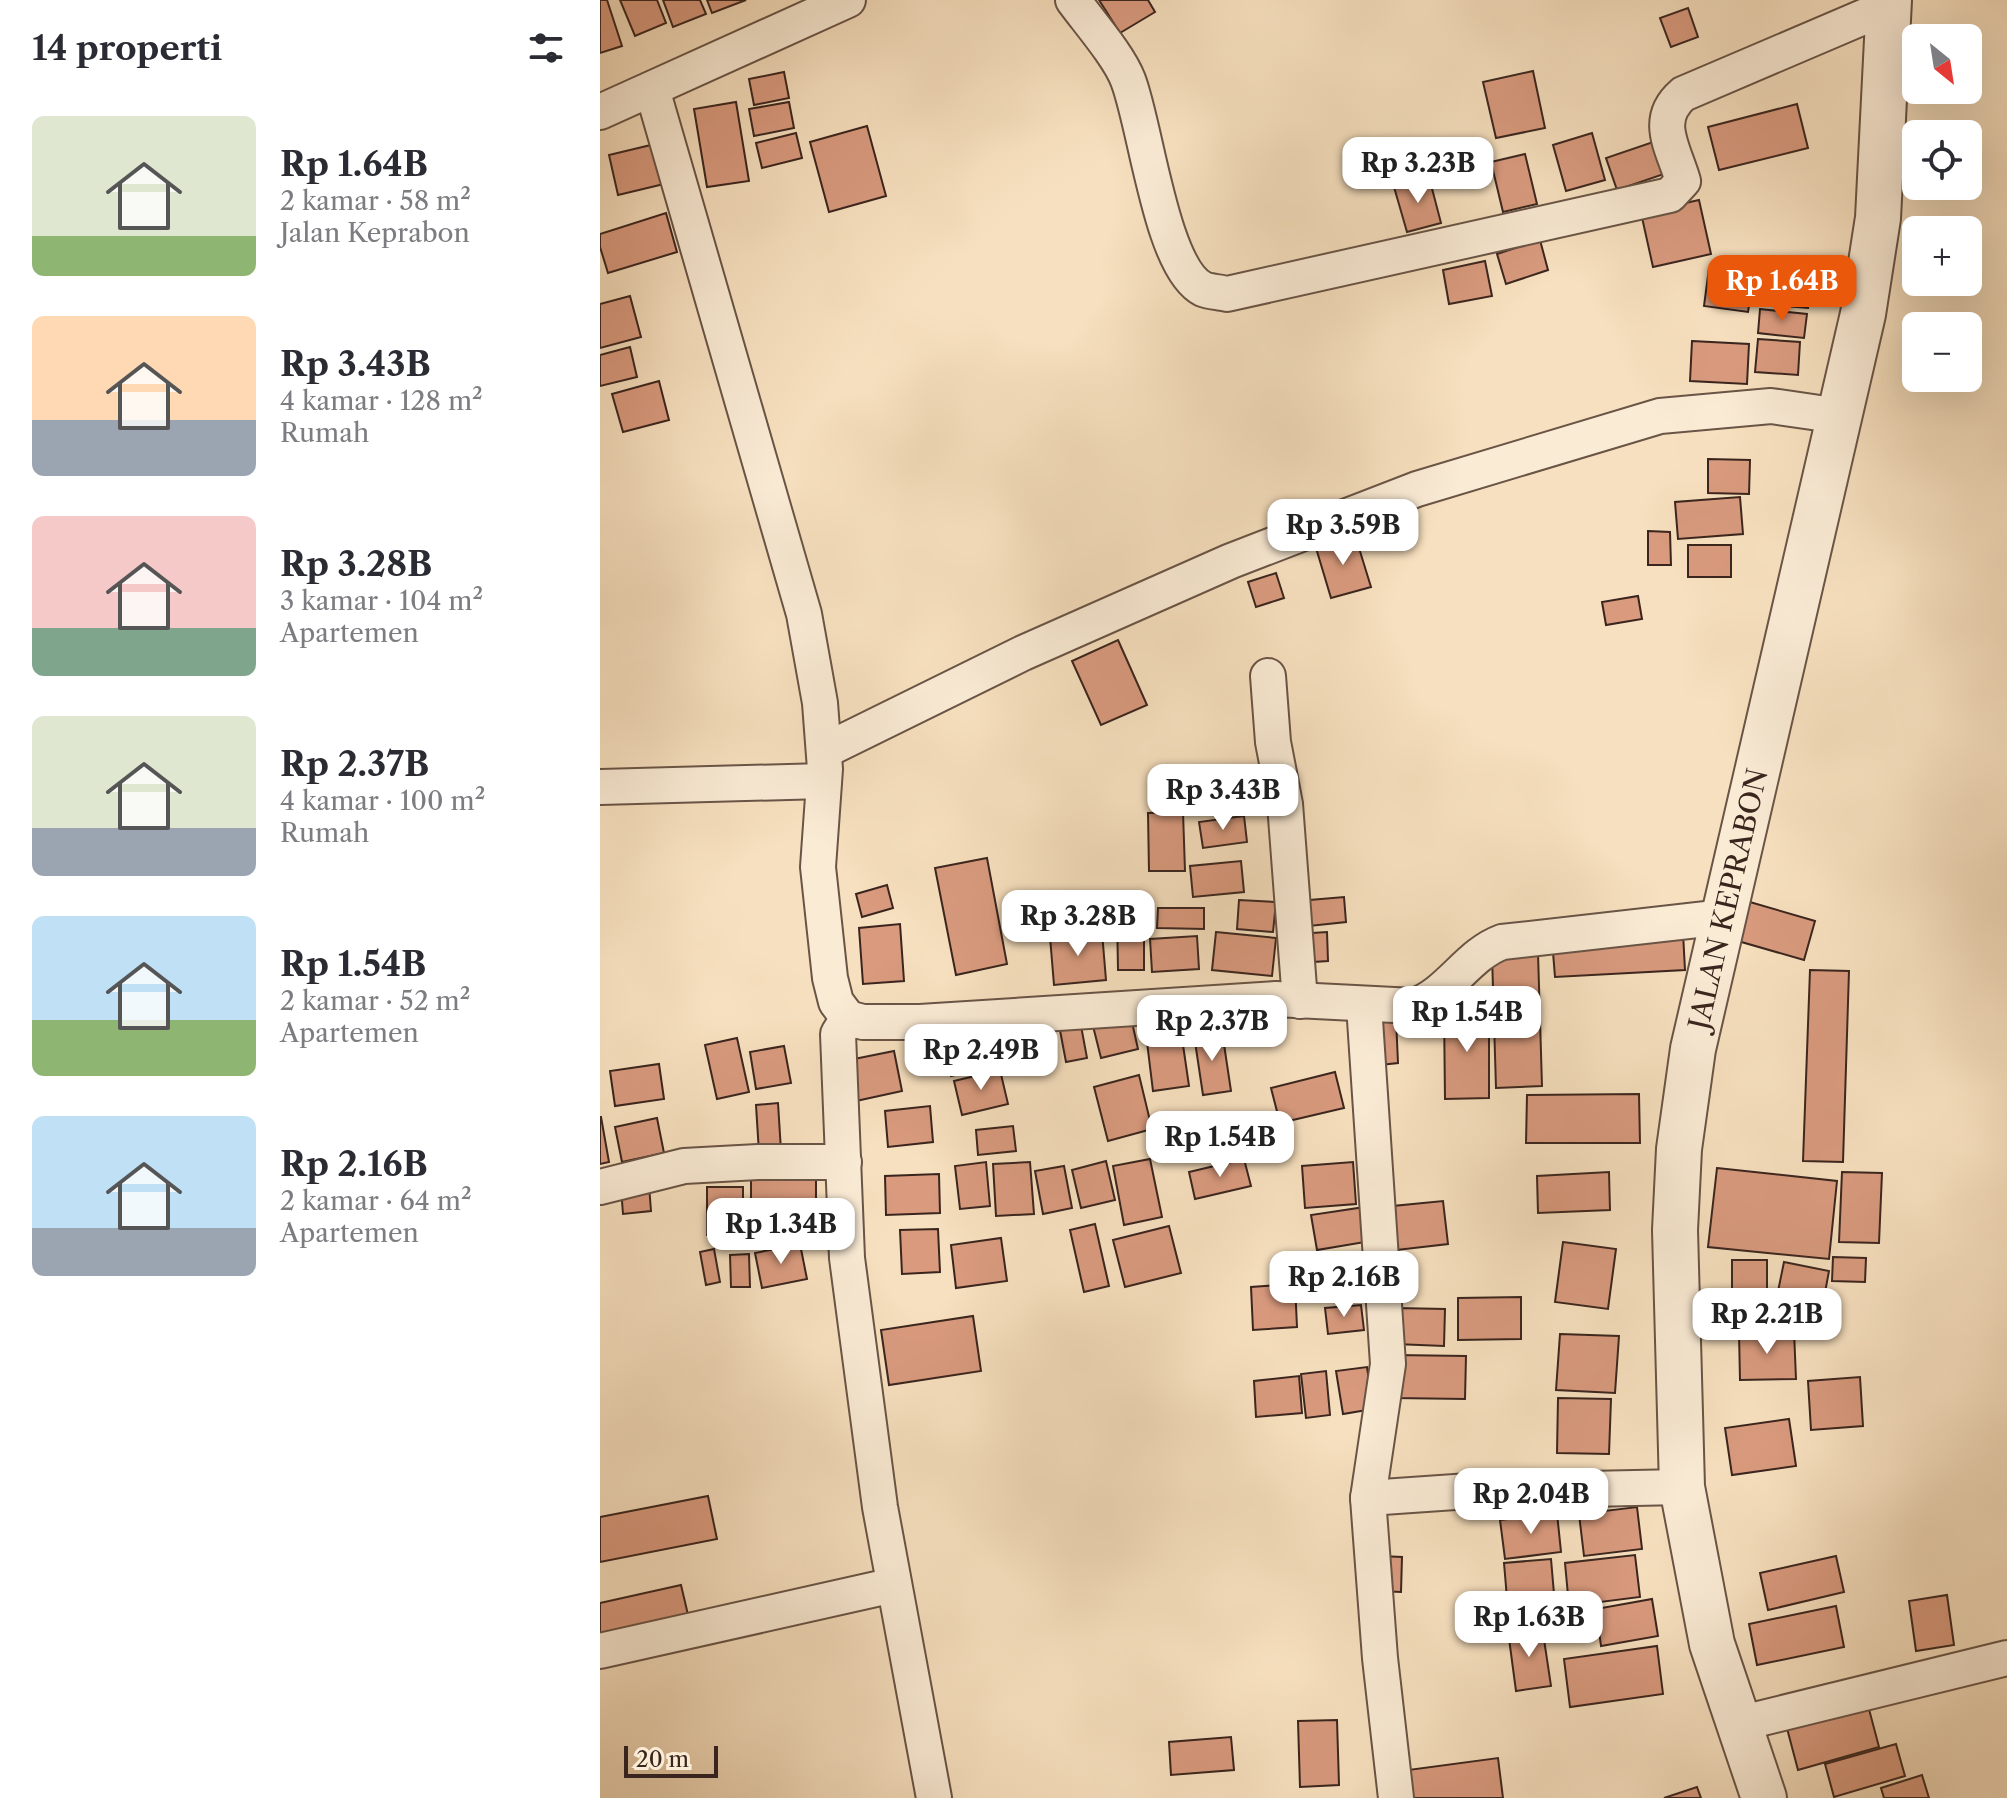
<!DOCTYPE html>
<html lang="id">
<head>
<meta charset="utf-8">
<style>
  body { margin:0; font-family:"Libre Caslon Text",serif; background:#f7f7f7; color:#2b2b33; height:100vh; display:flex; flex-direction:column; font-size:30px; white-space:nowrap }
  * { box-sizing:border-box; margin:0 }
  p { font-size:26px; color:#7c7c81 }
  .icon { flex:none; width:44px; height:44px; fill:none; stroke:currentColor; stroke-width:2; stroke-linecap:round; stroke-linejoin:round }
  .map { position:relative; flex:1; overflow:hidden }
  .panel { display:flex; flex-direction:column; background:#fff; width:600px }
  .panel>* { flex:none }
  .needle { width:52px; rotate:150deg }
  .buttons { position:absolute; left:1302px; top:24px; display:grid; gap:16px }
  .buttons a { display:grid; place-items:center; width:80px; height:80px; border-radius:12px; background:#fff; box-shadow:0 8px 32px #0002; font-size:40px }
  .scale { position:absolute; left:24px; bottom:20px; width:94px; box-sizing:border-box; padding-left:8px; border:4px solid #3a251e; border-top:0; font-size:22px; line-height:28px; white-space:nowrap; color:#3a251e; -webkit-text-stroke:6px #faebd5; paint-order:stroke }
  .price { position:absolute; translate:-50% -68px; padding:0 18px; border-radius:16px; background:#fff; color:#222; font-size:26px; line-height:52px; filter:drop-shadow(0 2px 4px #0008) }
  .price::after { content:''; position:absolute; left:50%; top:48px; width:24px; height:18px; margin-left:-12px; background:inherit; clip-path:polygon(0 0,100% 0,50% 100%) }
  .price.active { background:#ea580c; color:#fff }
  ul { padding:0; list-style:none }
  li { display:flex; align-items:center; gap:24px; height:200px; padding:0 32px }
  li span { display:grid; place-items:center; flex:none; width:224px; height:160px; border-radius:12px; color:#555 }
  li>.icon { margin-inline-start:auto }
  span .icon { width:96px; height:96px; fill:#fffc; stroke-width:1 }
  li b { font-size:34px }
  h2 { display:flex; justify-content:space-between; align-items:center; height:96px; padding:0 32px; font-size:34px }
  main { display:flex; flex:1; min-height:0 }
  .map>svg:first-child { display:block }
  .building { fill:#d99a7e; stroke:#3a251e; stroke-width:2 }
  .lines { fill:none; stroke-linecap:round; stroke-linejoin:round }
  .minor-casing { stroke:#695446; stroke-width:38 }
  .tertiary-casing { stroke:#695446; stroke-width:48 }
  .minor { stroke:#faebd5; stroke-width:34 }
  .tertiary { stroke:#faebd5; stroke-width:44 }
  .labels { text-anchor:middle; stroke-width:8; stroke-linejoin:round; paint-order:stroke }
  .street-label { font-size:28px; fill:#3a251e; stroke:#faebd5 }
</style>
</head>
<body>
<main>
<section class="panel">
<h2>14 properti<svg class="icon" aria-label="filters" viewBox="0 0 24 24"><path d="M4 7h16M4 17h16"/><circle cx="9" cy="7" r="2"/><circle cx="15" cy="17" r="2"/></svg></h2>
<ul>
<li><span style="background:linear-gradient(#dfe7d0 75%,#8fb573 0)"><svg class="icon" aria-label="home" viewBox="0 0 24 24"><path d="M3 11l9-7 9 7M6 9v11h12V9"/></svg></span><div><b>Rp 1.64B</b><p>2 kamar · 58 m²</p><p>Jalan Keprabon</p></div></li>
<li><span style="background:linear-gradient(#ffd9b3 65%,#9aa5b1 0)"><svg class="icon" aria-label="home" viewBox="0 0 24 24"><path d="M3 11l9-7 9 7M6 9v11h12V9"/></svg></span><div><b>Rp 3.43B</b><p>4 kamar · 128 m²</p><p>Rumah</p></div></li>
<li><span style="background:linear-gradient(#f6c9c9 70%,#7fa58c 0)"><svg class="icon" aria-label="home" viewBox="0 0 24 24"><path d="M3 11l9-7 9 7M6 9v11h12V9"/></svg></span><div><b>Rp 3.28B</b><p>3 kamar · 104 m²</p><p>Apartemen</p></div></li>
<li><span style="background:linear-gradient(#dfe7d0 70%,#9aa5b1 0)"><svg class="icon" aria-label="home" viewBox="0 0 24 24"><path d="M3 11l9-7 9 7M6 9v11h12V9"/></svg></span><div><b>Rp 2.37B</b><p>4 kamar · 100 m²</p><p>Rumah</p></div></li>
<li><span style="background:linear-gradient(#bfe0f5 65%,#8fb573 0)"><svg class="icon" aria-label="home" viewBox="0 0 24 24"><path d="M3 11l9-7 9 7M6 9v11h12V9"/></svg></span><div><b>Rp 1.54B</b><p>2 kamar · 52 m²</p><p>Apartemen</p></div></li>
<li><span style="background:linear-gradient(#bfe0f5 70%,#9aa5b1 0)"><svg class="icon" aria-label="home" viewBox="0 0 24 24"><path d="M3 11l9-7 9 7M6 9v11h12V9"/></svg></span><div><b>Rp 2.16B</b><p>2 kamar · 64 m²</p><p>Apartemen</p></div></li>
</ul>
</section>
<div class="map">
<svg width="1407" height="1798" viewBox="0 0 1407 1798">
  <rect width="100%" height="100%" fill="#f7e0bf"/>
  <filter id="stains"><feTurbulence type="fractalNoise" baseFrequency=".0025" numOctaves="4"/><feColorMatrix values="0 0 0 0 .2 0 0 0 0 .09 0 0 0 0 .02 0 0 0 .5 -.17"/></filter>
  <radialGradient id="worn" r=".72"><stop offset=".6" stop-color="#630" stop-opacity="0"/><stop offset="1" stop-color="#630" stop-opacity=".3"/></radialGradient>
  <g class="building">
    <polygon points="0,0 7,0 22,46 0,53"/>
    <polygon points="20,0 57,0 66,23 35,36"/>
    <polygon points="63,0 100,0 106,14 73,27"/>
    <polygon points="107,0 146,0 112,13"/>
    <polygon points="499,0 548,0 555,12 520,33"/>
    <polygon points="1088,8 1098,37 1071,47 1060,18"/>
    <polygon points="933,71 945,128 896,138 883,82"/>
    <polygon points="184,72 189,98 154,105 149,79"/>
    <polygon points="136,102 149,181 107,187 94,109"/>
    <polygon points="189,102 194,128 154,136 149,109"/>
    <polygon points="1197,104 1208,148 1119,170 1108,127"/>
    <polygon points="267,126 286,196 229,212 210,142"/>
    <polygon points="196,133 202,158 162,168 156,143"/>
    <polygon points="992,133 1005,180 966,191 953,145"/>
    <polygon points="1056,141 1067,173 1017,190 1006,158"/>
    <polygon points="55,144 64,184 18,195 9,155"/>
    <polygon points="925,154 937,204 903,212 891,162"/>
    <polygon points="829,177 841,223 807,232 794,187"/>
    <polygon points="1099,200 1111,254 1053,267 1041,213"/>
    <polygon points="66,213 77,252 8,273 0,247 0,234"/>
    <polygon points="940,240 948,270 906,284 897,254"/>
    <polygon points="885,261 892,296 849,304 843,270"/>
    <polygon points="1109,268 1154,274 1148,312 1104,306"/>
    <polygon points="1164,271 1211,275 1208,308 1162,304"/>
    <polygon points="30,296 41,337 0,348 0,304"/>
    <polygon points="1160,309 1207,314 1204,338 1158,333"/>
    <polygon points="1158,339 1200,342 1198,375 1155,372"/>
    <polygon points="1092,341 1149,344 1147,384 1090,381"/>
    <polygon points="30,347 37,377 0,386 0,355"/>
    <polygon points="59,381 69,420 23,432 12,394"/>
    <polygon points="1108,459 1150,460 1149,494 1108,493"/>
    <polygon points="1140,497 1143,534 1078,539 1075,502"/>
    <polygon points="1048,531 1070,532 1071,565 1048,565"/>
    <polygon points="755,535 771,587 731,598 716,548"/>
    <rect x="1088" y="545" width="43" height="32"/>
    <polygon points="676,573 684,598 656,607 648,582"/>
    <polygon points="1038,596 1042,619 1006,625 1002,602"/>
    <polygon points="518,640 547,705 501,725 472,661"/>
    <polygon points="583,812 585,871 549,871 548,813"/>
    <polygon points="644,816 647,842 603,848 599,822"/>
    <polygon points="387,858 407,964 356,975 335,868"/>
    <polygon points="641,861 644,892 593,897 590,866"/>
    <polygon points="287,885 293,908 262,917 256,894"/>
    <polygon points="744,897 746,922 700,927 698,901"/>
    <polygon points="639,900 676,902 673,932 637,929"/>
    <polygon points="1143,900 1215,921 1204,960 1131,939"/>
    <polygon points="558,908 604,908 604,929 557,928"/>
    <polygon points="517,913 544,913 544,970 518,970"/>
    <polygon points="300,924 304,981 263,984 259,928"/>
    <polygon points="502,932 506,980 454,985 450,937"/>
    <polygon points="616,932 676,938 672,976 612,970"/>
    <polygon points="727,932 728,961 698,963 696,934"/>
    <polygon points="1083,933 1085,970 955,977 952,940"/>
    <polygon points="597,936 599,969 552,972 550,939"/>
    <polygon points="938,953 942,1086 896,1088 892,955"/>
    <polygon points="1210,970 1249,971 1243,1162 1203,1161"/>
    <polygon points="844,1009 889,1009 889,1098 845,1099"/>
    <polygon points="530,1013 538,1049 501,1058 492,1022"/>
    <polygon points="479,1015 487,1058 466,1062 458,1020"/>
    <polygon points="796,1018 798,1063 771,1066 768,1020"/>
    <polygon points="394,1028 402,1064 351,1076 343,1039"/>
    <polygon points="622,1031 631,1091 603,1095 594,1035"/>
    <polygon points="137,1038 149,1092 117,1099 105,1045"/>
    <polygon points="582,1038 589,1086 553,1091 547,1042"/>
    <polygon points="184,1046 191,1083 156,1089 150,1052"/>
    <polygon points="294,1051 302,1091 256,1101 249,1060"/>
    <polygon points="59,1064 64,1099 15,1106 10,1071"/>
    <polygon points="400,1070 408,1104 362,1115 354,1081"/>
    <polygon points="735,1072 744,1108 680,1123 671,1088"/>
    <polygon points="539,1075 552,1129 508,1141 494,1087"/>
    <polygon points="1039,1094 1040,1143 926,1143 927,1095"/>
    <polygon points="178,1103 181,1151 159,1153 156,1105"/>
    <polygon points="330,1106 333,1142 288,1147 285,1111"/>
    <polygon points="1,1117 9,1162 0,1164 0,1117"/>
    <polygon points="57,1118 64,1153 22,1162 15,1127"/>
    <polygon points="413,1126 416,1151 378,1155 376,1130"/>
    <polygon points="550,1159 562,1217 524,1225 513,1166"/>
    <polygon points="644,1159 651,1186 595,1199 589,1172"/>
    <polygon points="506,1161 515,1200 481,1208 472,1170"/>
    <polygon points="386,1162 390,1206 360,1209 355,1166"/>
    <polygon points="430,1162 434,1214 396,1216 393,1164"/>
    <polygon points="753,1162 756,1204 705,1208 702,1166"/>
    <polygon points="464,1166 472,1208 443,1214 435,1171"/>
    <polygon points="1117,1168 1237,1181 1229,1259 1108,1247"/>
    <polygon points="1009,1172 1010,1210 938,1213 937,1176"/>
    <polygon points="1242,1172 1282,1173 1279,1243 1239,1242"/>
    <polygon points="339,1174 340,1213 286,1215 285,1176"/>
    <rect x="151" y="1180" width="65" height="55"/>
    <polygon points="49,1185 51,1211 23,1214 21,1188"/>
    <polygon points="107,1187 143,1187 143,1234 107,1235"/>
    <polygon points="843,1201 848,1244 797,1250 793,1206"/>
    <polygon points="765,1207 771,1241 717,1250 711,1215"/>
    <polygon points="495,1224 509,1286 484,1292 470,1230"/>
    <polygon points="569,1226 581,1273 525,1287 513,1240"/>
    <polygon points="338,1229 340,1272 302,1274 300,1230"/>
    <polygon points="401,1238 407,1281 356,1288 351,1245"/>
    <polygon points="963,1242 1016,1249 1008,1309 955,1302"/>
    <polygon points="200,1244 207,1279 162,1288 155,1253"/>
    <polygon points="114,1249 120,1282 106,1285 100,1252"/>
    <polygon points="149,1254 150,1287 131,1287 130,1255"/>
    <polygon points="767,1255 771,1293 720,1300 715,1261"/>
    <polygon points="1233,1257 1266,1258 1265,1282 1232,1281"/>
    <rect x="1132" y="1260" width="35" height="38"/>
    <polygon points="1184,1262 1229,1271 1221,1314 1175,1306"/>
    <polygon points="695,1284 697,1327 653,1330 651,1287"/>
    <polygon points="921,1297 921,1339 858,1340 858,1298"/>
    <polygon points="761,1305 764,1330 728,1334 725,1308"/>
    <polygon points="796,1308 845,1309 844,1346 795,1344"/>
    <polygon points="373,1316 381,1371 289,1385 281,1330"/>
    <polygon points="1194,1331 1196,1379 1140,1380 1139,1333"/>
    <polygon points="960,1334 1019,1336 1015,1393 956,1390"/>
    <polygon points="795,1355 866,1356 865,1399 794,1398"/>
    <polygon points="767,1367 773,1409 743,1414 736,1371"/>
    <polygon points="726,1371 730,1415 706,1418 701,1374"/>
    <polygon points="699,1376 702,1413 656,1417 654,1381"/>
    <polygon points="1260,1377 1263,1426 1211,1430 1208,1381"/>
    <polygon points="958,1398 1011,1399 1009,1454 957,1453"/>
    <polygon points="1189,1419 1196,1466 1132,1475 1125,1428"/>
    <polygon points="108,1496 117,1539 0,1562 0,1517"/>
    <polygon points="1037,1507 1042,1549 984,1556 979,1514"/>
    <polygon points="957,1513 961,1552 905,1559 900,1520"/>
    <polygon points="1035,1555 1040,1597 969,1606 965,1563"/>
    <polygon points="780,1556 802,1557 801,1592 778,1591"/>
    <polygon points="1236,1556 1244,1592 1168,1610 1160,1573"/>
    <polygon points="951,1559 956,1617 909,1622 904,1563"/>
    <polygon points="81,1585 89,1619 0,1640 0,1603"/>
    <polygon points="1347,1595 1354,1645 1316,1651 1309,1601"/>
    <polygon points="1052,1599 1058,1636 1001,1646 996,1609"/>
    <polygon points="1236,1606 1244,1647 1157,1665 1149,1624"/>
    <polygon points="942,1626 951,1686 916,1691 908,1631"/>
    <polygon points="1057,1646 1063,1694 970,1707 964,1659"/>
    <polygon points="1265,1694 1279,1747 1198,1770 1184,1717"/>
    <polygon points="737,1720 739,1785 700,1787 698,1721"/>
    <polygon points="631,1737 634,1770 571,1775 569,1742"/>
    <polygon points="1296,1744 1305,1776 1234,1797 1225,1764"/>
    <polygon points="898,1758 903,1798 811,1798 808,1770"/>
    <polygon points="1322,1775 1329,1798 1284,1798 1281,1788"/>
    <polygon points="1097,1787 1101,1798 1064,1798"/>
  </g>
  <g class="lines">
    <g class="minor-casing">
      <g id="minor">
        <path d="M473,0c16,22 46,56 55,80 18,46 33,188 75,209 7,3 17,3 24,5l443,-99 13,-14c-10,-34 -30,-61 0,-87l206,-88"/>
        <path d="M52,89l152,525 16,89 5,66 -7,98 12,111 6,24 12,16 15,4h57l356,-23 138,7c36,-13 53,-51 88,-64l222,-25"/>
        <polyline points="0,112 248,0"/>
        <polyline points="668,676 673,742 685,804 700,1001"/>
        <polyline points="224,751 423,653 631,561 817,489 1060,416 1171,406 1240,416"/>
        <polyline points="0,787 224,781"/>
        <polyline points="764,1005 788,1364 768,1498 780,1658 796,1798"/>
        <polyline points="248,1018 238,1034 247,1258 280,1507 334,1798"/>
        <polyline points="0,1187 84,1166 158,1162 244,1162"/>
        <polyline points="768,1498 913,1488 939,1490 1082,1487"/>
        <polyline points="0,1651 294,1585"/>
        <polyline points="1138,1724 1407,1658"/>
      </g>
    </g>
    <g class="tertiary-casing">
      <polyline id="tertiary" points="1164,1798 1112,1644 1082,1487 1075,1230 1079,1149 1093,1049 1263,314 1278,218 1289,0"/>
    </g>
    <use href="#minor" class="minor"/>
    <use href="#tertiary" class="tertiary"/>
  </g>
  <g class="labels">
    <g class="street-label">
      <text transform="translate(1128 899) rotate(-77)" y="10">JALAN KEPRABON</text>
    </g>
  </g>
  <rect width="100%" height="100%" filter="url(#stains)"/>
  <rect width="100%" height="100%" fill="url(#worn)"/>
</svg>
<div class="buttons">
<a><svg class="needle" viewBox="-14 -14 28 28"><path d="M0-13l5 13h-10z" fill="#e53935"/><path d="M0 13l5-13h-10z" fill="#7c7c81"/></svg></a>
<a><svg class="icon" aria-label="locate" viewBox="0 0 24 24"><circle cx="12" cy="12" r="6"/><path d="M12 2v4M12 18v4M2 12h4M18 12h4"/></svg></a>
<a>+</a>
<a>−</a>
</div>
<div class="scale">20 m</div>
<b class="price" style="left:818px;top:205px">Rp 3.23B</b>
<b class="price active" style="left:1182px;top:323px">Rp 1.64B</b>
<b class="price" style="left:743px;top:567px">Rp 3.59B</b>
<b class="price" style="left:623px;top:832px">Rp 3.43B</b>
<b class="price" style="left:478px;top:958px">Rp 3.28B</b>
<b class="price" style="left:867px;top:1054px">Rp 1.54B</b>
<b class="price" style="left:612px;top:1063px">Rp 2.37B</b>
<b class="price" style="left:381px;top:1092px">Rp 2.49B</b>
<b class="price" style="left:620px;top:1179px">Rp 1.54B</b>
<b class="price" style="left:181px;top:1266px">Rp 1.34B</b>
<b class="price" style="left:744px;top:1319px">Rp 2.16B</b>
<b class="price" style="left:1167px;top:1356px">Rp 2.21B</b>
<b class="price" style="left:931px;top:1536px">Rp 2.04B</b>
<b class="price" style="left:929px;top:1659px">Rp 1.63B</b>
</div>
</main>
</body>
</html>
